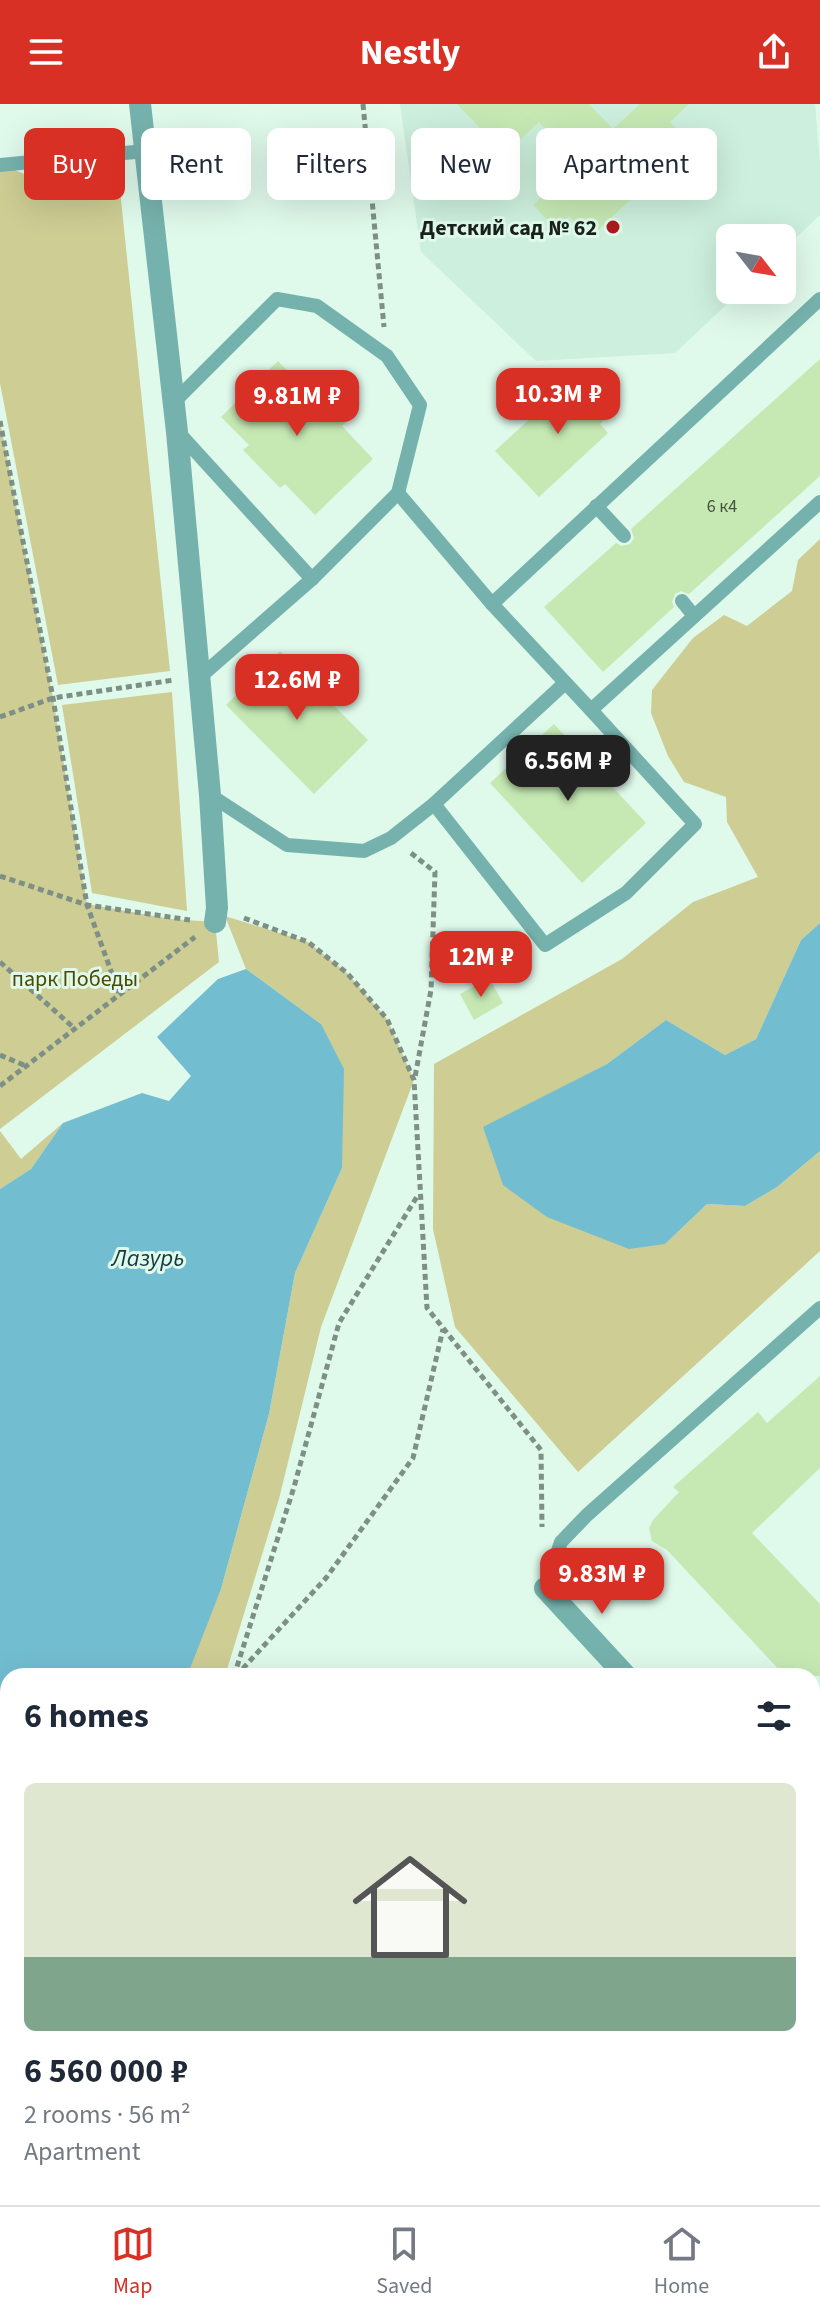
<!DOCTYPE html>
<html lang="en">
<head>
<meta charset="utf-8">
<style>
  body { margin:0; font-family:"Source Sans 3",sans-serif; background:#f6f6f7; color:#1f2937; height:100vh; display:flex; flex-direction:column; font-size:30px; white-space:nowrap }
  * { box-sizing:border-box; margin:0 }
  p { font-size:26px; color:#747a83 }
  .icon { flex:none; width:44px; height:44px; fill:none; stroke:currentColor; stroke-width:2; stroke-linecap:round; stroke-linejoin:round }
  .map { position:relative; flex:1; overflow:hidden }
  .sheet { position:absolute; left:0px; top:1564px; width:820px; height:538px; display:flex; flex-direction:column; background:#fff; border-radius:24px 24px 0 0; box-shadow:0 8px 32px #0002 }
  .sheet>* { flex:none }
  .top-card { position:absolute; left:24px; top:24px; width:772px; height:72px; display:flex; gap:16px }
  .needle { width:52px; rotate:121deg }
  .fabs { position:absolute; left:716px; top:120px; display:grid; gap:16px }
  .fabs a { display:grid; place-items:center; width:80px; height:80px; border-radius:12px; background:#fff; box-shadow:0 8px 32px #0002; font-size:40px }
  .price { position:absolute; translate:-50% -68px; padding:0 18px; border-radius:16px; background:#d93025; color:#fff; font-size:26px; line-height:52px; filter:drop-shadow(0 2px 4px #0008) }
  .price::after { content:''; position:absolute; left:50%; top:48px; width:24px; height:18px; margin-left:-12px; background:inherit; clip-path:polygon(0 0,100% 0,50% 100%) }
  .price.active { background:#222; color:#fff }
  ul { padding:0; list-style:none }
  li { display:grid; align-content:center; gap:16px; height:424px; padding:0 24px }
  li+li { border-top:2px solid #e0e1e3 }
  li span { display:grid; place-items:center; height:248px; border-radius:12px; color:#555 }
  li>.icon { margin-inline-start:auto }
  span .icon { width:144px; height:144px; fill:#fffc; stroke-width:1 }
  li b { font-size:34px }
  h2 { display:flex; justify-content:space-between; align-items:center; height:96px; padding:0 24px; font-size:34px }
  .pill { padding:0 28px; border-radius:12px; background:#fff; box-shadow:0 8px 32px #0002; font-size:28px; line-height:72px }
  .pill.active { background:#d93025; color:#fff }
  header { display:flex; justify-content:space-between; align-items:center; height:104px; padding:0 24px; background:#d93025; color:#fff; font-size:36px; font-weight:700 }
  .menu { display:flex; justify-content:space-around; align-items:center; height:112px; border-top:2px solid #e0e1e3; background:#fff; font-size:22px; color:#747a83 }
  .menu a { display:grid; justify-items:center; gap:4px }
  .menu .active { color:#d93025 }
  .map>svg:first-child { display:block }
  .built { fill:#cdefdd }
  .green { fill:#cdcd94 }
  .water { fill:#73bdd1 }
  .building { fill:#c6e9b4 }
  .lines { fill:none; stroke-linecap:round; stroke-linejoin:round }
  .path { stroke:#7e9086; stroke-width:5; stroke-dasharray:6 4; stroke-linecap:butt }
  .service { stroke:#76b2ad; stroke-width:14 }
  .minor { stroke:#76b2ad; stroke-width:22 }
  .poi-dot { fill:#ac1a1e; stroke:#dff9eb; stroke-width:3 }
  .labels { text-anchor:middle; stroke-width:6; stroke-linejoin:round; paint-order:stroke }
  .number-label { font-size:18px; fill:#445342 }
  .poi-label { font-size:22px; font-weight:bold; fill:#18211c; stroke:#dff9eb; text-anchor:end }
  .park-label { font-size:22px; fill:#4c4a00; stroke:#dff9eb }
  .water-label { font-size:24px; font-style:italic; fill:#143841; stroke:#dff9eb }
</style>
</head>
<body>
<header><svg class="icon" aria-label="menu" viewBox="0 0 24 24"><path d="M4 6h16M4 12h16M4 18h16"/></svg>Nestly<svg class="icon" aria-label="share" viewBox="0 0 24 24"><path d="M12 15V3M7 8l5-5 5 5M5 13v7h14v-7"/></svg></header>
<div class="map">
<svg width="820" height="2101" viewBox="0 0 820 2101">
  <rect width="100%" height="100%" fill="#dff9eb"/>
  <polygon class="built" points="400,0 815,0 820,61 820,111 782,147 782,134 730,134 730,186 742,186 675,249 536,257 421,148"/>
  <g class="green">
    <polygon points="0,60 29,72 29,76 118,67 170,567 58,581 0,279"/>
    <polygon points="0,317 53,594 87,800 171,815 215,818 219,858 0,1025"/>
    <polygon points="820,435 820,819 801,836 756,935 725,951 666,916 607,960 483,1024 665,1140 707,1100 745,1102 777,1083 820,1047 820,1147 578,1368 455,1223 433,1125 434,960 622,855 693,798 758,773 727,718 726,693 684,678 668,652 651,609 652,586 693,534 724,511 747,522 792,487 798,456"/>
    <polygon points="172,588 187,807 92,789 62,601"/>
    <polygon points="225,812 308,838 347,869 387,915 414,976 321,1223 279,1395 225,1572 185,1572 221,1485 269,1310 295,1169 342,1064 321,920 246,865"/>
    <polygon points="63,1019 31,1065 0,1085 0,1027 21,1055"/>
    <polygon points="8,1732 8,1923 0,1934 0,1737"/>
    <polygon points="812,1984 820,1992 820,2070 812,2061"/>
  </g>
  <g class="water">
    <polygon points="820,819 820,1047 777,1083 745,1102 707,1100 665,1140 629,1145 547,1113 503,1081 483,1023 607,960 666,916 725,951 756,935 801,836"/>
    <polygon points="246,865 321,920 344,965 342,1064 295,1169 269,1310 221,1485 189,1567 185,1572 8,1572 8,1732 0,1737 0,1085 31,1065 63,1019 142,989 169,997 191,972 157,933 218,875"/>
  </g>
  <g class="building">
    <polygon points="457,0 589,0 613,25 640,0 689,0 670,18 690,39 590,134 569,112 556,125 533,101 577,59 539,18 505,50"/>
    <polygon points="820,255 820,372 689,490 681,487 675,490 672,498 674,503 603,568 544,503 616,439 622,442 630,440 634,434 631,425"/>
    <polygon points="278,257 306,286 310,281 346,318 342,322 373,355 315,411 285,380 280,384 243,346 249,341 221,313"/>
    <polygon points="591,275 618,304 600,320 608,329 539,393 495,347 565,282 573,291"/>
    <polygon points="280,547 368,636 314,690 226,601"/>
    <polygon points="554,620 646,719 582,779 490,679"/>
    <polygon points="489,874 503,899 474,916 460,890"/>
    <polygon points="820,1272 820,1364 752,1429 820,1500 820,1572 785,1572 667,1446 652,1437 649,1424 653,1416 679,1388 673,1383 758,1308 767,1319"/>
  </g>
  <g class="lines">
    <g class="path">
      <polyline points="363,0 384,223"/>
      <polyline points="0,317 53,594 87,801 119,889"/>
      <polyline points="0,613 53,594 174,576"/>
      <polyline points="411,749 435,768 431,886 415,973"/>
      <polyline points="0,772 87,801 190,816"/>
      <polyline points="244,814 308,838 347,869 387,915 414,976 427,1204 541,1346 542,1423"/>
      <polyline points="0,858 74,924"/>
      <polyline points="0,951 26,962"/>
      <polyline points="0,982 195,833"/>
      <polyline points="234,1572 294,1383 339,1219 418,1091"/>
      <polyline points="236,1572 326,1474 413,1354 443,1225"/>
      <polyline points="0,1947 8,1937"/>
      <polyline points="575,2101 582,2094"/>
    </g>
    <g class="service">
      <polyline points="0,61 145,47"/>
      <polyline points="173,299 277,195 317,202 387,252 420,301 398,389"/>
      <polyline points="178,328 312,475"/>
      <polyline points="596,402 624,432"/>
      <polyline points="682,497 694,512"/>
      <polyline points="492,500 820,195"/>
      <polyline points="200,573 312,475 398,389 492,500 591,606 820,398"/>
      <polyline points="210,691 287,741 364,747 391,734 434,700 565,579"/>
      <polyline points="434,700 545,841 626,789 695,720 591,606"/>
      <polyline points="545,1484 561,1438 587,1411 820,1204"/>
      <polyline points="0,1999 8,1990"/>
      <polyline points="0,2056 8,2076"/>
      <polyline points="15,2094 18,2101"/>
    </g>
    <g class="minor">
      <polyline points="140,0 177,328 210,691 217,804 215,818"/>
      <polyline points="545,1484 626,1572"/>
      <polyline points="812,1775 820,1783"/>
      <polyline points="812,1915 820,1908"/>
      <polyline points="615,2101 623,2094"/>
    </g>
  </g>
  <circle class="poi-dot" cx="613" cy="123" r="8"/>
  <g class="labels">
    <g class="number-label">
      <text x="722" y="408">6 к4</text>
    </g>
    <g class="poi-label">
      <text x="597" y="131">Детский сад № 62</text>
    </g>
    <g class="park-label">
      <text x="75" y="882">парк Победы</text>
    </g>
    <g class="water-label">
      <text x="148" y="1162">Лазурь</text>
    </g>
  </g>
</svg>
<div class="fabs">
<a><svg class="needle" viewBox="-14 -14 28 28"><path d="M0-13l5 13h-10z" fill="#e53935"/><path d="M0 13l5-13h-10z" fill="#747a83"/></svg></a>
</div>
<b class="price" style="left:558px;top:332px">10.3M ₽</b>
<b class="price" style="left:297px;top:334px">9.81M ₽</b>
<b class="price" style="left:297px;top:618px">12.6M ₽</b>
<b class="price active" style="left:568px;top:699px">6.56M ₽</b>
<b class="price" style="left:481px;top:895px">12M ₽</b>
<b class="price" style="left:602px;top:1512px">9.83M ₽</b>
<div class="top-card">
<a class="pill active">Buy</a>
<a class="pill">Rent</a>
<a class="pill">Filters</a>
<a class="pill">New</a>
<a class="pill">Apartment</a>
</div>
<section class="sheet">
<h2>6 homes<svg class="icon" aria-label="filters" viewBox="0 0 24 24"><path d="M4 7h16M4 17h16"/><circle cx="9" cy="7" r="2"/><circle cx="15" cy="17" r="2"/></svg></h2>
<ul>
<li><span style="background:linear-gradient(#dfe7d0 70%,#7fa58c 0)"><svg class="icon" aria-label="home" viewBox="0 0 24 24"><path d="M3 11l9-7 9 7M6 9v11h12V9"/></svg></span><div><b>6 560 000 ₽</b><p>2 rooms · 56 m²</p><p>Apartment</p></div></li>
</ul>
</section>
</div>
<nav class="menu">
<a class="active"><svg class="icon" aria-label="map" viewBox="0 0 24 24"><path d="M3 6l6-2 6 2 6-2v14l-6 2-6-2-6 2zM9 4v14M15 6v14"/></svg>Map</a>
<a><svg class="icon" aria-label="saved" viewBox="0 0 24 24"><path d="M7 4h10v16l-5-4-5 4z"/></svg>Saved</a>
<a><svg class="icon" aria-label="home" viewBox="0 0 24 24"><path d="M3 11l9-7 9 7M6 9v11h12V9"/></svg>Home</a>
</nav>
</body>
</html>
